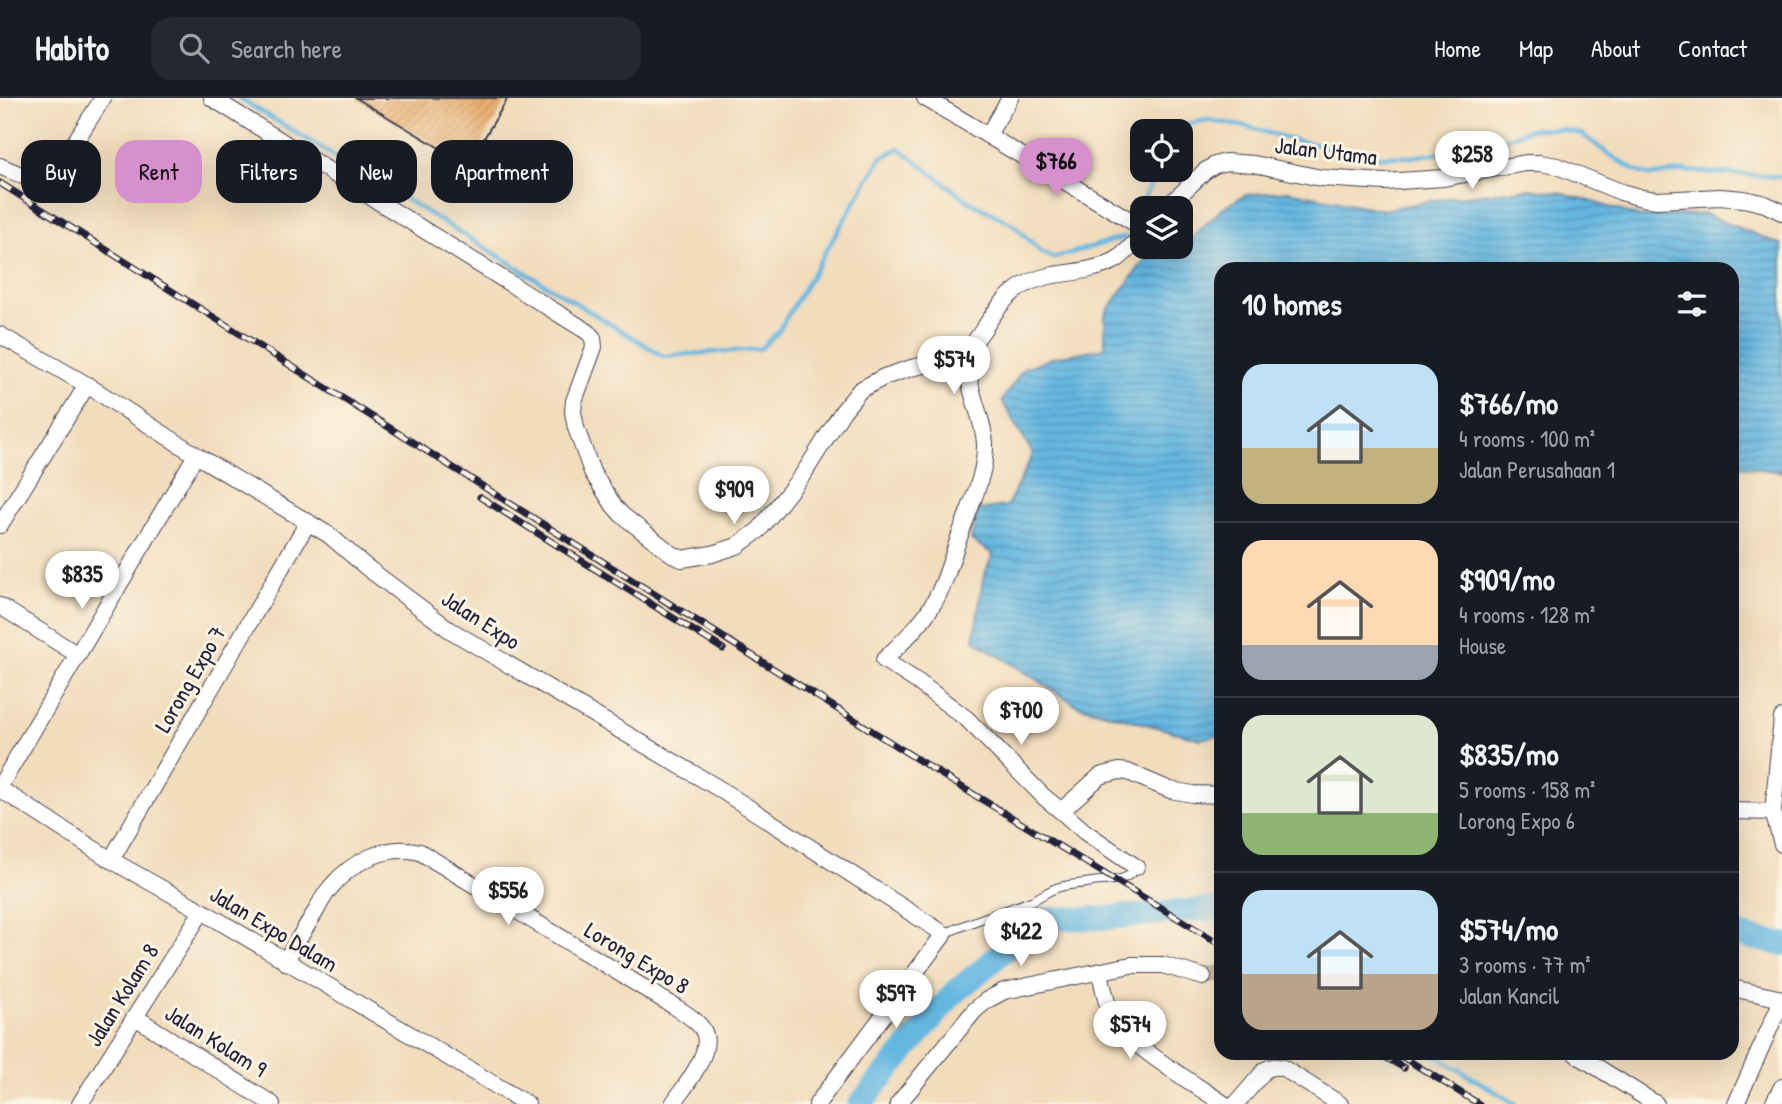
<!DOCTYPE html>
<html lang="en">
<head>
<meta charset="utf-8">
<style>
  body { margin:0; font-family:"Patrick Hand",sans-serif; background:#242831; color:#f1f3f6; height:100vh; display:flex; flex-direction:column; font-size:26px; white-space:nowrap }
  * { box-sizing:border-box; margin:0 }
  p { font-size:23px; color:#9ea1a6 }
  .icon { flex:none; width:38px; height:38px; fill:none; stroke:currentColor; stroke-width:2; stroke-linecap:round; stroke-linejoin:round }
  .map { position:relative; flex:1; overflow:hidden }
  .details { position:absolute; left:1214px; top:164px; width:525px; height:798px; display:flex; flex-direction:column; background:#171b24; border-radius:21px; box-shadow:0 7px 28px #0002 }
  .details>* { flex:none }
  .hud { position:absolute; left:21px; top:42px; width:665px; height:63px; display:flex; gap:14px }
  .buttons { position:absolute; left:1130px; top:21px; display:grid; gap:14px }
  .buttons a { display:grid; place-items:center; width:63px; height:63px; border-radius:14px; background:#171b24; box-shadow:0 7px 28px #0002; font-size:35px }
  .price { position:absolute; translate:-50% -60px; padding:0 16px; border-radius:24px; background:#fff; color:#222; font-size:23px; line-height:46px; filter:drop-shadow(0 2px 4px #0008) }
  .price::after { content:''; position:absolute; left:50%; top:42px; width:21px; height:16px; margin-left:-10px; background:inherit; clip-path:polygon(0 0,100% 0,50% 100%) }
  .price.current { background:#d690ce; color:#111 }
  ul { padding:0; list-style:none }
  li { display:flex; align-items:center; gap:21px; height:175px; padding:0 28px }
  li+li { border-top:2px solid #363941 }
  li span { display:grid; place-items:center; flex:none; width:196px; height:140px; border-radius:21px; color:#555 }
  li>.icon { margin-inline-start:auto }
  span .icon { width:84px; height:84px; fill:#fffc; stroke-width:1 }
  li b { font-size:30px }
  h2 { display:flex; justify-content:space-between; align-items:center; height:84px; padding:0 28px; font-size:30px }
  .chip { padding:0 24px; border-radius:21px; background:#171b24; box-shadow:0 7px 28px #0002; font-size:24px; line-height:63px }
  .chip.current { background:#d690ce; color:#111 }
  header { display:flex; align-items:center; gap:42px; box-sizing:border-box; height:98px; padding:0 35px; background:#171b24; border-bottom:2px solid #363941 }
  header strong { font-size:33px }
  nav { display:flex; gap:38px; margin-inline-start:auto; font-size:24px }
  .search { width:490px; height:63px; background:#242831; display:flex; align-items:center; gap:18px; box-sizing:border-box; padding:0 24px; border-radius:21px; color:#9ea1a6; font-size:26px }
  .map>svg:first-child { display:block }
  .water { fill:url(#water-rules); stroke:#446c8e; stroke-width:2 }
  .lines { fill:none; stroke-linecap:round; stroke-linejoin:round }
  .stream { stroke:#65b7e1; stroke-width:4.5 }
  .river { stroke:#65b7e1; stroke-width:24 }
  .building { fill:url(#building-hatch) }
  .street-tunnel { stroke:#c8b7a1; stroke-width:16; stroke-dasharray:16 8; stroke-linecap:butt }
  .lane-casing { stroke:#413e4e; stroke-width:10 }
  .street-casing { stroke:#413e4e; stroke-width:18 }
  .lane { stroke:#fff; stroke-width:8 }
  .street { stroke:#fff; stroke-width:16 }
  .rail-casing { stroke:#22223b; stroke-width:7 }
  .rail { stroke:#fcf5e5; stroke-width:4.5; stroke-dasharray:13; stroke-linecap:butt }
  .labels { text-anchor:middle; stroke-width:6; stroke-linejoin:round; paint-order:stroke }
  .street-label { font-size:23px; fill:#22223b; stroke:#fcf5e5 }
</style>
</head>
<body>
<header>
<strong>Habito</strong>
<div class="search"><svg class="icon" aria-label="search" viewBox="0 0 24 24"><circle cx="10" cy="10" r="6"/><path d="M15 15l6 6"/></svg>Search here</div>
<nav><a>Home</a><a>Map</a><a>About</a><a>Contact</a></nav>
</header>
<div class="map">
<svg width="1782" height="1006" viewBox="0 0 1782 1006">
  <defs>
    <pattern id="water-rules" width="6" height="5" patternUnits="userSpaceOnUse" patternTransform="scale(1.75)"><rect width="6" height="5" fill="#65b7e1"/><path d="M0 2.5h6" fill="none" stroke="#5394b8"/></pattern>
    <pattern id="building-hatch" width="6" height="6" patternUnits="userSpaceOnUse" patternTransform="scale(1.75)"><rect width="6" height="6" fill="#e7ae6f"/><path d="M-1 1l2-2M0 6l6-6M5 7l2-2" fill="none" stroke="#c69561"/></pattern>
  </defs>
  <rect width="100%" height="100%" fill="#fcf5e5"/>
  <filter id="ink" filterUnits="userSpaceOnUse"><feTurbulence type="fractalNoise" baseFrequency=".0143" numOctaves="2"/><feDisplacementMap in="SourceGraphic" scale="14" xChannelSelector="R" yChannelSelector="G"/><feConvolveMatrix kernelMatrix="1 2 1 2 8 2 1 2 1" color-interpolation-filters="sRGB"/></filter>
  <filter id="wash" filterUnits="userSpaceOnUse"><feTurbulence type="fractalNoise" baseFrequency=".00686" numOctaves="4" result="noise"/><feDisplacementMap in="SourceGraphic" scale="28" xChannelSelector="R" yChannelSelector="G"/><feGaussianBlur stdDeviation="1.57" result="paint"/><feColorMatrix in="noise" values="0 0 0 0 0 0 0 0 0 0 0 0 0 0 0 0 0 1.4 0 .05"/><feComposite in="paint" operator="in"/></filter>
  <g filter="url(#wash)">
    <rect width="100%" height="100%" fill="#f1dcbb"/>
    <polygon class="water" points="1527,91 1564,95 1641,119 1704,116 1782,147 1782,374 1740,368 1733,371 1732,172 1222,172 1221,637 1200,641 1077,607 974,542 983,481 993,456 971,442 978,412 1007,408 1033,356 1002,303 1024,270 1055,259 1105,250 1105,216 1146,160 1178,153 1222,111 1245,97 1288,93 1383,112 1447,100"/>
    <g class="lines">
      <g class="stream">
        <polyline points="239,0 663,258 760,251 778,234 881,60 899,50 968,103 1013,126 1041,154 1054,160 1125,139"/>
        <polyline points="1180,33 1188,26 1207,22 1248,29 1289,41 1371,58 1411,59 1459,52 1508,40 1530,31 1561,31 1582,36 1607,55 1634,72 1651,78 1682,73 1782,79"/>
        <polyline points="1144,100 1157,72"/>
        <polyline points="1433,956 1516,1006"/>
      </g>
      <g class="river">
        <polyline points="1732,836 1782,846"/>
        <polyline points="860,1006 952,897 1042,821 1106,820 1222,810"/>
      </g>
    </g>
    <g id="blocks">
      <polygon class="building" points="356,0 508,0 468,67"/>
    </g>
  </g>
  <g filter="url(#ink)">
    <use href="#blocks" fill-opacity="0" stroke="#413e4e" stroke-width="2"/>
    <g class="lines">
      <polyline class="street-tunnel" points="1203,879 1222,876"/>
      <g class="lane-casing">
        <path id="lane" d="M944,836c28,-13 58,-22 87,-33 10,-4 19,-12 29,-14 11,-3 22,-3 32,-5 17,-3 35,2 44,-15"/>
      </g>
      <g class="street-casing">
        <g id="street">
          <polyline points="212,0 588,234 593,240 594,249 574,303 573,314 576,330 592,374 614,408 622,417 672,456 682,461 712,456 737,448 759,432 804,375 843,313 860,292 884,279 911,270 970,257"/>
          <polyline points="925,0 1143,130"/>
          <polyline points="988,37 1010,0"/>
          <path d="M0,68c19,8 36,19 55,7l48,-75"/>
          <polyline points="1166,110 1205,73 1215,67 1226,64 1254,66 1321,80 1385,84 1443,80 1526,65 1540,65 1557,68 1621,94 1642,100 1657,102 1720,99 1744,101 1765,106 1782,114"/>
          <polyline points="0,237 87,287 196,357 329,437 365,468 450,532 718,690 944,836 817,1006"/>
          <polyline points="0,427 87,287"/>
          <polyline points="0,508 78,557"/>
          <polyline points="1782,620 1773,714 1782,746"/>
          <polyline points="0,688 196,357"/>
          <polyline points="0,691 111,762 202,813 527,1006"/>
          <polyline points="1061,713 1100,678 1119,673 1128,674 1170,692 1193,696 1222,697"/>
          <polyline points="1732,713 1773,714"/>
          <polyline points="111,762 308,424"/>
          <path d="M1136,769l-51,-35 -24,-21 -18,-15 -76,-77 -49,-37 -34,-22c17,-17 36,-34 49,-56 13,-21 18,-45 27,-69 10,-30 26,-59 25,-92 -2,-32 -27,-66 -12,-98 3,-6 8,-12 12,-18 18,-29 34,-46 69,-52 21,-3 43,-5 62,-15 10,-7 18,-17 27,-26"/>
          <path d="M285,864c10,-17 20,-34 31,-51 4,-8 8,-16 14,-23 21,-26 57,-45 90,-36l257,156c9,6 20,12 26,22 12,21 -18,55 -30,74"/>
          <path d="M1100,873c3,16 6,33 13,47 13,26 85,68 111,86"/>
          <polyline points="1732,890 1782,901"/>
          <polyline points="135,919 272,1006"/>
          <polyline points="1576,956 1656,1006"/>
          <polyline points="80,1006 202,813"/>
          <polyline points="898,1006 975,912 987,902 1004,893 1131,867 1163,867 1203,879"/>
          <path d="M1236,1006l29,-34c7,-4 11,-4 18,-2l57,36"/>
          <polyline points="1736,1006 1782,902"/>
          <polyline points="1773,1006 1782,989"/>
        </g>
      </g>
      <use href="#lane" class="lane"/>
      <use href="#street" class="street"/>
      <g class="rail-casing">
        <g id="rail">
          <polyline points="0,85 963,690 1222,847"/>
          <polyline points="480,399 723,551"/>
          <polyline points="1380,956 1404,970"/>
          <polyline points="1398,956 1479,1006"/>
        </g>
      </g>
      <use href="#rail" class="rail"/>
    </g>
  </g>
  <g class="labels">
    <g class="street-label">
      <text transform="translate(1326 53) rotate(7)" y="8">Jalan Utama</text>
      <text transform="translate(481 522) rotate(33)" y="8">Jalan Expo</text>
      <text transform="translate(190 581) rotate(-60)" y="8">Lorong Expo 7</text>
      <text transform="translate(274 831) rotate(31)" y="8">Jalan Expo Dalam</text>
      <text transform="translate(637 860) rotate(31)" y="8">Lorong Expo 8</text>
      <text transform="translate(122 897) rotate(-58)" y="8">Jalan Kolam 8</text>
      <text transform="translate(216 943) rotate(32)" y="8">Jalan Kolam 9</text>
    </g>
  </g>
</svg>
<div class="buttons">
<a><svg class="icon" aria-label="locate" viewBox="0 0 24 24"><circle cx="12" cy="12" r="6"/><path d="M12 2v4M12 18v4M2 12h4M18 12h4"/></svg></a>
<a><svg class="icon" aria-label="layers" viewBox="0 0 24 24"><path d="M12 4l9 5-9 5-9-5zM3 14l9 5 9-5"/></svg></a>
</div>
<b class="price" style="left:1472px;top:93px">$258</b>
<b class="price current" style="left:1056px;top:100px">$766</b>
<b class="price" style="left:954px;top:298px">$574</b>
<b class="price" style="left:734px;top:428px">$909</b>
<b class="price" style="left:82px;top:513px">$835</b>
<b class="price" style="left:1021px;top:649px">$700</b>
<b class="price" style="left:508px;top:829px">$556</b>
<b class="price" style="left:1021px;top:870px">$422</b>
<b class="price" style="left:896px;top:932px">$597</b>
<b class="price" style="left:1130px;top:963px">$574</b>
<div class="hud">
<a class="chip">Buy</a>
<a class="chip current">Rent</a>
<a class="chip">Filters</a>
<a class="chip">New</a>
<a class="chip">Apartment</a>
</div>
<section class="details">
<h2>10 homes<svg class="icon" aria-label="filters" viewBox="0 0 24 24"><path d="M4 7h16M4 17h16"/><circle cx="9" cy="7" r="2"/><circle cx="15" cy="17" r="2"/></svg></h2>
<ul>
<li><span style="background:linear-gradient(#bfe0f5 60%,#c2b280 0)"><svg class="icon" aria-label="home" viewBox="0 0 24 24"><path d="M3 11l9-7 9 7M6 9v11h12V9"/></svg></span><div><b>$766/mo</b><p>4 rooms · 100 m²</p><p>Jalan Perusahaan 1</p></div></li>
<li><span style="background:linear-gradient(#ffd9b3 75%,#9aa5b1 0)"><svg class="icon" aria-label="home" viewBox="0 0 24 24"><path d="M3 11l9-7 9 7M6 9v11h12V9"/></svg></span><div><b>$909/mo</b><p>4 rooms · 128 m²</p><p>House</p></div></li>
<li><span style="background:linear-gradient(#dfe7d0 70%,#8fb573 0)"><svg class="icon" aria-label="home" viewBox="0 0 24 24"><path d="M3 11l9-7 9 7M6 9v11h12V9"/></svg></span><div><b>$835/mo</b><p>5 rooms · 158 m²</p><p>Lorong Expo 6</p></div></li>
<li><span style="background:linear-gradient(#bfe0f5 60%,#b9a48a 0)"><svg class="icon" aria-label="home" viewBox="0 0 24 24"><path d="M3 11l9-7 9 7M6 9v11h12V9"/></svg></span><div><b>$574/mo</b><p>3 rooms · 77 m²</p><p>Jalan Kancil</p></div></li>
</ul>
</section>
</div>
</body>
</html>
